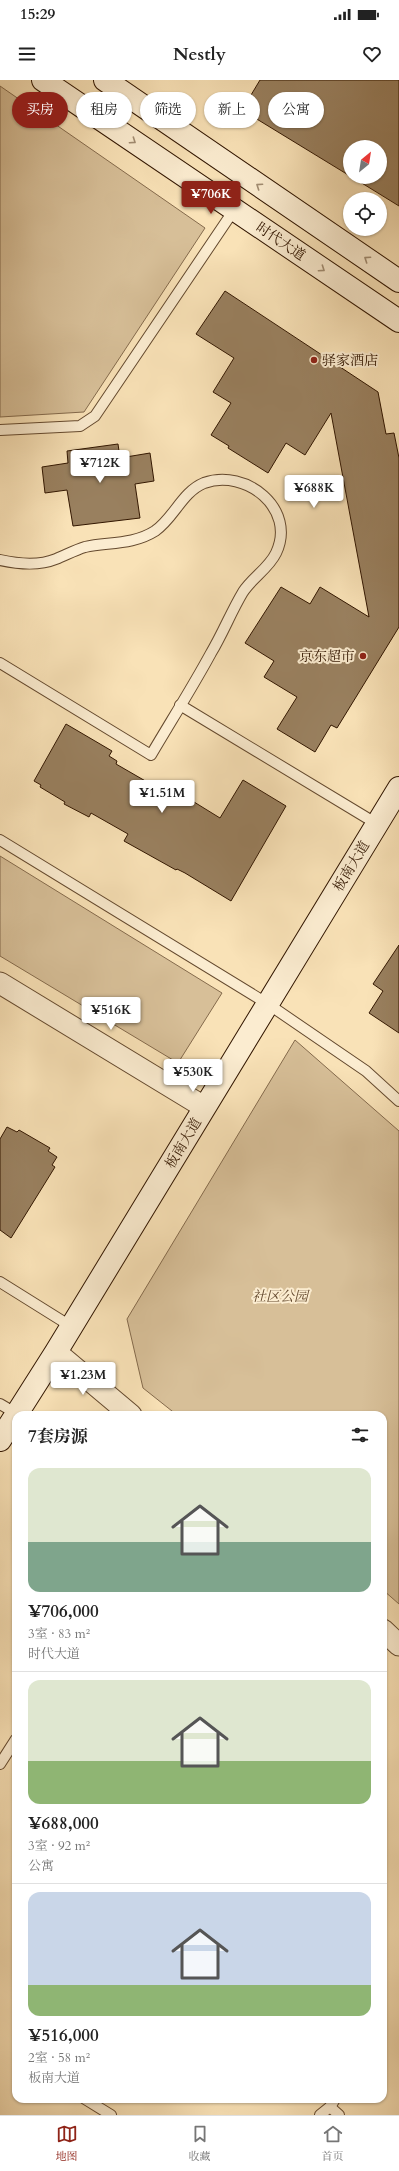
<!DOCTYPE html>
<html lang="zh">
<head>
<meta charset="utf-8">
<style>
  body { margin:0; font-family:Cardo,"Noto Serif SC",serif; background:#f2f2f2; color:#222; height:100vh; display:flex; flex-direction:column; font-size:15px; white-space:nowrap }
  * { box-sizing:border-box; margin:0 }
  p { font-size:13px; color:#767676 }
  .icon { flex:none; width:22px; height:22px; fill:none; stroke:currentColor; stroke-width:2; stroke-linecap:round; stroke-linejoin:round }
  .map { position:relative; flex:1; overflow:hidden }
  .panel { position:absolute; left:12px; top:1331px; width:375px; height:692px; display:flex; flex-direction:column; background:#fff; border-radius:12px; box-shadow:0 1px 3px #0004 }
  .panel>* { flex:none }
  .top-card { position:absolute; left:12px; top:12px; width:375px; height:36px; display:flex; gap:8px }
  .needle { width:26px; rotate:30deg }
  .buttons { position:absolute; left:343px; top:60px; display:grid; gap:8px }
  .buttons a { display:grid; place-items:center; width:44px; height:44px; border-radius:50%; background:#fff; box-shadow:0 1px 3px #0004; font-size:20px }
  .price { position:absolute; translate:-50% -34px; padding:0 9px; border-radius:4px; background:#fff; color:#222; font-size:13px; line-height:26px; filter:drop-shadow(0 1px 2px #0008) }
  .price::after { content:''; position:absolute; left:50%; top:24px; width:12px; height:9px; margin-left:-6px; background:inherit; clip-path:polygon(0 0,100% 0,50% 100%) }
  .price.active { background:#8f2418; color:#fff }
  ul { padding:0; list-style:none }
  li { display:grid; align-content:center; gap:8px; height:212px; padding:0 16px }
  li+li { border-top:1px solid #e0e0e0 }
  li span { display:grid; place-items:center; height:124px; border-radius:12px; color:#555 }
  li>.icon { margin-inline-start:auto }
  span .icon { width:72px; height:72px; fill:#fffc; stroke-width:1 }
  li b { font-size:17px }
  h2 { display:flex; justify-content:space-between; align-items:center; height:48px; padding:0 16px; font-size:17px }
  .chip { padding:0 14px; border-radius:18px; background:#fff; box-shadow:0 1px 3px #0004; font-size:14px; line-height:36px }
  .chip.active { background:#8f2418; color:#fff }
  .status { display:flex; justify-content:space-between; align-items:center; height:28px; padding:0 20px; background:#fff; direction:ltr }
  .status svg { height:11px; fill:currentColor }
  header { display:flex; justify-content:space-between; align-items:center; height:52px; padding:0 16px; background:#fff; font-size:18px; font-weight:700 }
  .tab-bar { display:flex; justify-content:space-around; align-items:center; height:56px; border-top:1px solid #e0e0e0; background:#fff; font-size:11px; color:#767676 }
  .tab-bar a { display:grid; justify-items:center; gap:2px }
  .tab-bar .active { color:#8f2418 }
  .map>svg:first-child { display:block }
  .green { fill:#d7bf98; stroke:#846a4c }
  .building { fill:#99805f; stroke:#321600 }
  .lines { fill:none; stroke-linecap:round; stroke-linejoin:round }
  .lane-casing { stroke:#64492e; stroke-width:12 }
  .street-casing { stroke:#64492e; stroke-width:23 }
  .secondary-casing { stroke:#321600; stroke-width:24 }
  .lane { stroke:#fbecd0; stroke-width:10 }
  .street { stroke:#fbecd0; stroke-width:21 }
  .secondary { stroke:#fbecd0; stroke-width:22 }
  .oneway { stroke:#a18c72 }
  .poi-dot { fill:#8f2418; stroke:#fbecd0; stroke-width:1.5 }
  .labels { text-anchor:middle; stroke-width:4; stroke-linejoin:round; paint-order:stroke }
  .street-label { font-size:14px; fill:#321600; stroke:#fbecd0 }
  .poi-label { font-size:14px; fill:#321600; stroke:#fbecd0; text-anchor:start }
  .park-label { font-size:14px; font-style:italic; fill:#64492e; stroke:#fbecd0 }
</style>
</head>
<body>
<div class="status"><b>15:29</b><svg viewBox="0 0 49 12"><path d="M0 12V9h3v3zM5 12V6h3v6zM10 12V3h3v9zM15 12V0h3v12zM26 1h20v11H26zM47 4h2v5h-2z"/></svg></div>
<header><svg class="icon" aria-label="menu" viewBox="0 0 24 24"><path d="M4 6h16M4 12h16M4 18h16"/></svg>Nestly<svg class="icon" aria-label="heart" viewBox="0 0 24 24"><path d="M12 20l-8-8c-3-5 5-10 8-4 3-6 11-1 8 4z"/></svg></header>
<div class="map">
<svg width="399" height="2035" viewBox="0 0 399 2035">
  <rect width="100%" height="100%" fill="#f9e2b7"/>
  <filter id="stains"><feTurbulence type="fractalNoise" baseFrequency=".005" numOctaves="4"/><feColorMatrix values="0 0 0 0 .2 0 0 0 0 .09 0 0 0 0 .02 0 0 0 .5 -.17"/></filter>
  <radialGradient id="worn" r=".72"><stop offset=".6" stop-color="#630" stop-opacity="0"/><stop offset="1" stop-color="#630" stop-opacity=".3"/></radialGradient>
  <g class="green">
    <polygon points="0,6 205,148 84,332 0,337"/>
    <polygon points="0,776 222,913 178,983 0,876"/>
    <polygon points="295,960 399,1051 399,1524 383,1510 383,1335 177,1335 143,1308 127,1239"/>
  </g>
  <g class="building">
    <polygon points="260,0 399,0 399,126 352,97 380,97 380,67 350,67 350,96 242,30"/>
    <polygon points="225,211 378,312 386,354 394,353 399,378 399,547 337,648 331,645 315,672 277,649 297,617 264,597 274,581 245,563 281,507 310,524 320,507 369,537 331,333 305,375 286,363 268,393 228,368 229,366 211,355 231,323 213,312 234,278 196,254"/>
    <polygon points="118,364 120,378 150,373 154,401 135,404 140,438 73,446 67,410 45,413 42,387 68,383 67,371"/>
    <polygon points="66,644 112,671 109,676 117,681 116,684 161,710 162,709 170,714 173,709 220,738 243,700 286,726 231,821 185,793 177,789 176,790 124,761 128,754 91,733 89,737 64,724 65,722 40,707 41,705 34,701"/>
    <polygon points="399,865 399,953 369,933 383,911 373,904"/>
    <polygon points="7,1047 17,1052 19,1050 50,1068 48,1071 57,1077 52,1085 55,1087 11,1158 0,1150 0,1059"/>
  </g>
  <g class="lines">
    <g class="lane-casing">
      <g id="lane">
        <polyline points="0,350 80,346 95,336 234,130"/>
        <path d="M0,480c18,4 39,6 56,-1 10,-4 19,-9 29,-12 23,-5 48,-2 70,-16 19,-13 27,-39 49,-48 42,-15 93,26 72,70 -7,15 -24,25 -33,39 -12,20 -20,41 -32,61 -19,35 -40,68 -60,102l-151,-92"/>
        <polyline points="180,625 377,744"/>
        <polyline points="0,760 268,924 366,991 399,1021"/>
        <polyline points="0,1202 72,1247"/>
        <polyline points="0,1324 17,1334"/>
        <polyline points="0,1684 16,1659"/>
        <polyline points="85,2019 111,2035"/>
        <polyline points="330,2027 339,2035"/>
        <polyline points="320,2035 330,2027 335,2019"/>
      </g>
    </g>
    <g class="street-casing">
      <g id="street">
        <polyline points="0,903 204,1027"/>
        <polyline points="56,1272 131,1335"/>
        <polyline points="383,1550 399,1565"/>
      </g>
    </g>
    <g class="secondary-casing">
      <g id="secondary">
        <polyline points="43,0 399,241"/>
        <polyline points="105,0 399,201"/>
        <polyline points="16,1335 56,1272 399,708"/>
        <polyline points="0,1360 16,1335"/>
      </g>
    </g>
    <use href="#lane" class="lane"/>
    <use href="#street" class="street"/>
    <use href="#secondary" class="secondary"/>
  </g>
  <defs><path id="oneway-chevron" d="M-2-3.5L2.5 0L-2 3.5" fill="none" stroke-width="1.6" stroke-linecap="round" stroke-linejoin="round"/></defs>
  <g class="oneway">
    <use href="#oneway-chevron" transform="translate(133 61) rotate(34)"/>
    <use href="#oneway-chevron" transform="translate(259 106) rotate(-146)"/>
    <use href="#oneway-chevron" transform="translate(367 179) rotate(-146)"/>
    <use href="#oneway-chevron" transform="translate(322 189) rotate(34)"/>
  </g>
  <g class="poi-dot">
    <circle cx="314" cy="280" r="4"/>
    <circle cx="363" cy="576" r="4"/>
  </g>
  <g class="labels">
    <g class="street-label">
      <text transform="translate(281 161) rotate(34)" y="5">时代大道</text>
      <text transform="translate(351 786) rotate(-59)" y="5">板南大道</text>
      <text transform="translate(183 1063) rotate(-59)" y="5">板南大道</text>
    </g>
    <g class="poi-label">
      <text x="322" y="285">驿家酒店</text>
      <text x="355" y="581" text-anchor="end">京东超市</text>
    </g>
    <g class="park-label">
      <text x="280" y="1221">社区公园</text>
    </g>
  </g>
  <rect width="100%" height="100%" filter="url(#stains)"/>
  <rect width="100%" height="100%" fill="url(#worn)"/>
</svg>
<div class="buttons">
<a><svg class="needle" viewBox="-14 -14 28 28"><path d="M0-13l5 13h-10z" fill="#e53935"/><path d="M0 13l5-13h-10z" fill="#767676"/></svg></a>
<a><svg class="icon" aria-label="locate" viewBox="0 0 24 24"><circle cx="12" cy="12" r="6"/><path d="M12 2v4M12 18v4M2 12h4M18 12h4"/></svg></a>
</div>
<b class="price active" style="left:211px;top:135px">¥706K</b>
<b class="price" style="left:100px;top:404px">¥712K</b>
<b class="price" style="left:314px;top:429px">¥688K</b>
<b class="price" style="left:162px;top:734px">¥1.51M</b>
<b class="price" style="left:111px;top:951px">¥516K</b>
<b class="price" style="left:193px;top:1013px">¥530K</b>
<b class="price" style="left:83px;top:1316px">¥1.23M</b>
<div class="top-card">
<a class="chip active">买房</a>
<a class="chip">租房</a>
<a class="chip">筛选</a>
<a class="chip">新上</a>
<a class="chip">公寓</a>
</div>
<section class="panel">
<h2>7套房源<svg class="icon" aria-label="filters" viewBox="0 0 24 24"><path d="M4 7h16M4 17h16"/><circle cx="9" cy="7" r="2"/><circle cx="15" cy="17" r="2"/></svg></h2>
<ul>
<li><span style="background:linear-gradient(#dfe7d0 60%,#7fa58c 0)"><svg class="icon" aria-label="home" viewBox="0 0 24 24"><path d="M3 11l9-7 9 7M6 9v11h12V9"/></svg></span><div><b>¥706,000</b><p>3室 · 83 m²</p><p>时代大道</p></div></li>
<li><span style="background:linear-gradient(#dfe7d0 65%,#8fb573 0)"><svg class="icon" aria-label="home" viewBox="0 0 24 24"><path d="M3 11l9-7 9 7M6 9v11h12V9"/></svg></span><div><b>¥688,000</b><p>3室 · 92 m²</p><p>公寓</p></div></li>
<li><span style="background:linear-gradient(#c9d6e8 75%,#8fb573 0)"><svg class="icon" aria-label="home" viewBox="0 0 24 24"><path d="M3 11l9-7 9 7M6 9v11h12V9"/></svg></span><div><b>¥516,000</b><p>2室 · 58 m²</p><p>板南大道</p></div></li>
</ul>
</section>
</div>
<nav class="tab-bar">
<a class="active"><svg class="icon" aria-label="map" viewBox="0 0 24 24"><path d="M3 6l6-2 6 2 6-2v14l-6 2-6-2-6 2zM9 4v14M15 6v14"/></svg>地图</a>
<a><svg class="icon" aria-label="saved" viewBox="0 0 24 24"><path d="M7 4h10v16l-5-4-5 4z"/></svg>收藏</a>
<a><svg class="icon" aria-label="home" viewBox="0 0 24 24"><path d="M3 11l9-7 9 7M6 9v11h12V9"/></svg>首页</a>
</nav>
</body>
</html>
